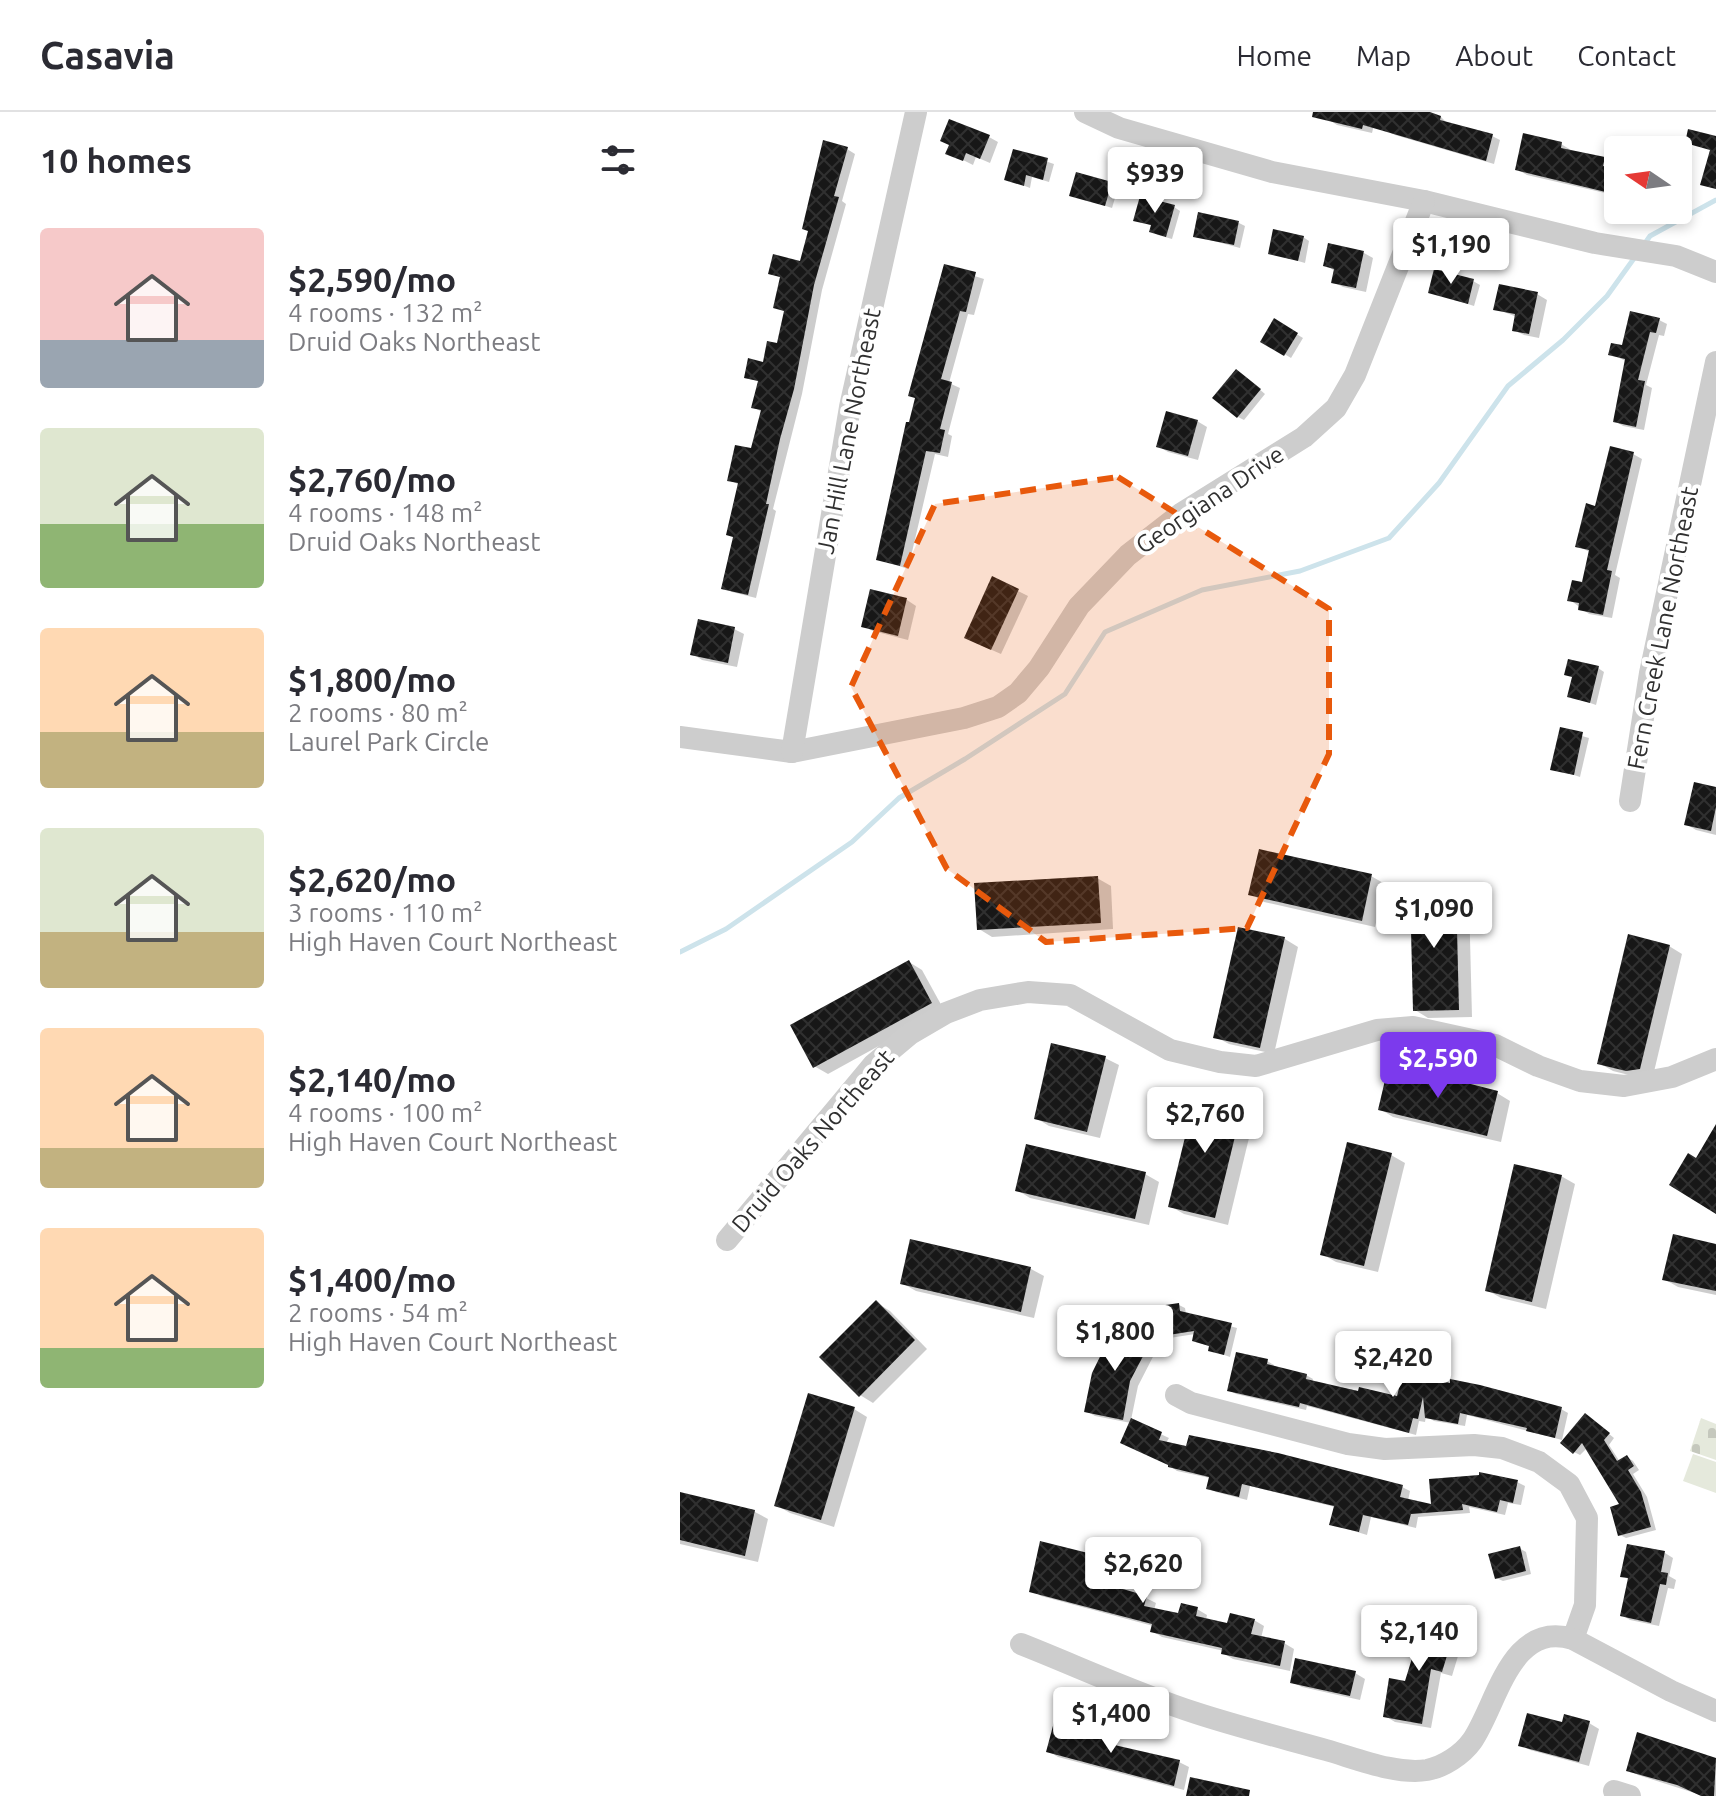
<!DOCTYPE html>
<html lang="en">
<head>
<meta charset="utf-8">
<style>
  body { margin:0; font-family:Ubuntu,sans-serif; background:#f2f2f3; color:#2b2b33; height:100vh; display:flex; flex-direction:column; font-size:30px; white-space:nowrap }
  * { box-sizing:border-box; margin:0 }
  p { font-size:26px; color:#7c7c81 }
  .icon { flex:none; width:44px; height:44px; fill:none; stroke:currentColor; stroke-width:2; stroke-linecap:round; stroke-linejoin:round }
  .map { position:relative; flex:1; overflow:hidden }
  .drawer { display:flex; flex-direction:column; background:#fff; width:680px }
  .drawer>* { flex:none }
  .needle { width:52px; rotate:283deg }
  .fabs { position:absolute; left:924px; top:24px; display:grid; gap:16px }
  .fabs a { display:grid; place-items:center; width:88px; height:88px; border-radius:8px; background:#fff; box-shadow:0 4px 12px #0003; font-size:40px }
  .price { position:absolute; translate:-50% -68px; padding:0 18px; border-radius:8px; background:#fff; color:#222; font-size:26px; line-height:52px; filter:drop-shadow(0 2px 4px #0008) }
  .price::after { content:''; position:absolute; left:50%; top:48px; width:24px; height:18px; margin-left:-12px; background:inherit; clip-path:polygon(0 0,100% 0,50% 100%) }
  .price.active { background:#7c3aed; color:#fff }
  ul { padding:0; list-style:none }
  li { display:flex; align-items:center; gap:24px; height:200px; padding:0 40px }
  li span { display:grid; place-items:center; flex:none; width:224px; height:160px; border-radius:8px; color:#555 }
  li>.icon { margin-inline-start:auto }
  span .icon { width:96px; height:96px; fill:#fffc; stroke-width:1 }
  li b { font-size:34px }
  h2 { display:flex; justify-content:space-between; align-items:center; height:96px; padding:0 40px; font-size:34px }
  header { display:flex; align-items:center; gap:48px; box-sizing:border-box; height:112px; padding:0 40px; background:#fff; border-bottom:2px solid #e1e1e2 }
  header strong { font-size:38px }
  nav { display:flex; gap:44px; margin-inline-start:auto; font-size:28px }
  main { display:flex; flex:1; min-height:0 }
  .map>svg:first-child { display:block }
  .grass { fill:#e5e9dc }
  .cemetery { fill:url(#cemetery-stones) }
  .shadow { fill:#0003 }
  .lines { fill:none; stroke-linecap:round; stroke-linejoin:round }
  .stream { stroke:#cde3eb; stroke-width:5 }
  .building { fill:url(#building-cross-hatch) }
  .minor { stroke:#cdcdcd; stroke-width:22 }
  .marked { fill:#e8590c; fill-opacity:0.2; stroke:#e8590c; stroke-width:6; stroke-dasharray:16 10; stroke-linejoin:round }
  .labels { text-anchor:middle; stroke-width:8; stroke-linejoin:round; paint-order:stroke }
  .street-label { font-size:24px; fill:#303030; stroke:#fff }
</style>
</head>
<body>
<header>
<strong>Casavia</strong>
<nav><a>Home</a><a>Map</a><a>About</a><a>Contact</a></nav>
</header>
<main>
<section class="drawer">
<h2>10 homes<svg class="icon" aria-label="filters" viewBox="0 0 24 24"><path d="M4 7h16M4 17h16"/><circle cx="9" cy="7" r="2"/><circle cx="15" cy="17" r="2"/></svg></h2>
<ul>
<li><span style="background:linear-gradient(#f6c9c9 70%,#9aa5b1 0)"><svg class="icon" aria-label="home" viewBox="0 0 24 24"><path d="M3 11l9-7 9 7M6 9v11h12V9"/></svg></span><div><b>$2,590/mo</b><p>4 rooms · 132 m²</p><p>Druid Oaks Northeast</p></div></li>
<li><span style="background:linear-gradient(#dfe7d0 60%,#8fb573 0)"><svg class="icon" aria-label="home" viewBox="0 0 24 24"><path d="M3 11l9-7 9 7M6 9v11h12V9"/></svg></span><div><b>$2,760/mo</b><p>4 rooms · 148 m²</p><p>Druid Oaks Northeast</p></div></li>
<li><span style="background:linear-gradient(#ffd9b3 65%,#c2b280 0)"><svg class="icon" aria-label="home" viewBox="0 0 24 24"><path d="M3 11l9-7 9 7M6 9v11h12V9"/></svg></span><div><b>$1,800/mo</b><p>2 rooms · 80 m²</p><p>Laurel Park Circle</p></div></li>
<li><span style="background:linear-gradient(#dfe7d0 65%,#c2b280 0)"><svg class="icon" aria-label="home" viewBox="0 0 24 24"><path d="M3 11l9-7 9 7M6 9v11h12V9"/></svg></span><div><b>$2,620/mo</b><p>3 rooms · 110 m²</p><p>High Haven Court Northeast</p></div></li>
<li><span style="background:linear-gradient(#ffd9b3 75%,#c2b280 0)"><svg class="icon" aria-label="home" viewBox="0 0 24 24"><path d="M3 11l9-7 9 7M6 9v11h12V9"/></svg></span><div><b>$2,140/mo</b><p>4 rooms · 100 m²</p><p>High Haven Court Northeast</p></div></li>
<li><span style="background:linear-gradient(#ffd9b3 75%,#8fb573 0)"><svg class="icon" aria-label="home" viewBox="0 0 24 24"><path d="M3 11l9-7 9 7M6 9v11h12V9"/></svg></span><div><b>$1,400/mo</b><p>2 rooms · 54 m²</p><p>High Haven Court Northeast</p></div></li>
</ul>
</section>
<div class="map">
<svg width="1036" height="1684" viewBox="0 0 1036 1684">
  <defs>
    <pattern id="cemetery-stones" width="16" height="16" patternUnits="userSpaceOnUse" patternTransform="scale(2)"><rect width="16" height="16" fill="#e5e9dc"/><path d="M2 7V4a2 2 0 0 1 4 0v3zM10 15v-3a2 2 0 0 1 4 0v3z" fill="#c5c8bd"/></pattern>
    <pattern id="building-cross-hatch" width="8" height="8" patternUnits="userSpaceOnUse" patternTransform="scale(2)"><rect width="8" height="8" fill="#171717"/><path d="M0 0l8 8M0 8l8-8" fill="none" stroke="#303030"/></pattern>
  </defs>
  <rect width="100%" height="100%" fill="#fff"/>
  <polygon class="grass" points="1013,1342 1036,1350 1036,1381 1003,1369"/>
  <polygon class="cemetery" points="1021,1306 1036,1312 1036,1348 1010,1339"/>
  <g class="shadow">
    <polygon points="649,0 697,0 692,21 657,13 648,7"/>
    <polygon points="712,0 743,0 761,5 768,12 812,24 820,28 814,52 715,23 707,19"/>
    <polygon points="309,25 318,30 310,51 296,45 293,53 275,44"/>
    <polygon points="881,32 891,38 891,40 924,47 934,52 933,58 938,59 938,84 847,63 837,57"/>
    <polygon points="167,37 175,42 162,89 166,92 142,178 122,282 93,397 96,399 76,486 52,480 44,476 55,426 60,373 49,368 72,339 82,300 73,295 80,270 66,265 85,252 99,234 106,200 96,195 102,166 90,161 121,151"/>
    <polygon points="335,39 374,52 369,70 352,65 350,76 327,67"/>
    <polygon points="398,63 438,76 432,96 392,83"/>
    <polygon points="494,95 500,99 492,127 478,123 471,119 473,114 456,108"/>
    <polygon points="559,111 565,114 560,136 515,124"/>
    <polygon points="623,125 629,129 625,151 590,141"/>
    <polygon points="684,141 693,146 686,180 663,175 653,170 655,159 645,153"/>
    <polygon points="266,155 304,167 294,203 288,202 269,271 280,276 268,322 272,324 268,345 255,342 228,457 198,447 237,287 230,283"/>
    <polygon points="793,169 800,173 794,194 750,180"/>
    <polygon points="857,182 867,188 859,226 844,223 834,218 837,205 816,197"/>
    <polygon points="979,208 987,212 984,224 979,223 966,273 972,276 964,318 943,314 935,309 946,249 930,242 943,236"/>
    <polygon points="595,209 623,226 611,246 583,229"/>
    <polygon points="563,263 585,282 564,308 558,305"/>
    <polygon points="517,309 527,315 518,348 488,340 478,334"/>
    <polygon points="953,342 962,347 935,463 940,466 932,506 909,502 890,488 904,472 910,440 897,434 917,396"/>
    <polygon points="338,479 348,484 321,542 296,531"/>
    <polygon points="191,480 227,488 236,494 228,528 193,519 183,514"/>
    <polygon points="54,517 64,522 57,555 22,548 13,542"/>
    <polygon points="918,556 924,560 916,593 890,584"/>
    <polygon points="881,618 909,626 900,665 873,656"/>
    <polygon points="1036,677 1036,723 1016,718 1006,712"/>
    <polygon points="691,764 705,772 695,815 584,790 571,782"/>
    <polygon points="417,766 431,774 433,817 312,825 299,817"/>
    <polygon points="776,779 789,787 792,905 748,906 735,898"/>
    <polygon points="560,817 605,827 618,835 594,942 549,932 536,925"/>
    <polygon points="989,834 1002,842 973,964 961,966 933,959 919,951"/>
    <polygon points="229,850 242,858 264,898 148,962 134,954"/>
    <polygon points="425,946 439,953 420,1026 369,1014 356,1006"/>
    <polygon points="817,981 830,989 821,1030 713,1005 700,997"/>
    <polygon points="562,994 575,1001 548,1113 504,1102 490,1094"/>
    <polygon points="711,1043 725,1051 698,1160 656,1150 642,1142"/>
    <polygon points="465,1062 479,1070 469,1113 350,1086 337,1078"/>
    <polygon points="881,1064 895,1072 866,1197 821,1186 807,1178"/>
    <polygon points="1036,1134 1036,1183 998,1175 984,1167"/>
    <polygon points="351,1157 364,1164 354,1206 236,1179 222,1171"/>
    <polygon points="197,1191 210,1199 247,1237 193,1291 180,1283"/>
    <polygon points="499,1193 505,1196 506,1202 557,1216 550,1245 530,1238 531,1235 520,1231 515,1222 477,1228 471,1225"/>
    <polygon points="470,1231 478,1235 458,1274 451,1308 489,1326 486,1331 722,1375 730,1379 728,1389 753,1395 837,1370 845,1374 841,1393 828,1391 825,1403 789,1395 790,1401 738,1405 736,1416 691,1405 687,1423 651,1412 655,1395 570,1374 567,1388 536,1380 528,1376 530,1366 497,1359 490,1354 451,1311 415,1304 406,1299"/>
    <polygon points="587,1249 594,1253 593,1256 626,1263 633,1267 632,1270 719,1287 724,1262 881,1297 888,1301 882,1328 787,1303 785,1314 754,1309 746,1304 745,1310 739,1309 736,1323 627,1294 626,1298 556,1282 549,1278"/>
    <polygon points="174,1297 187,1305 154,1415 110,1401 96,1393"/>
    <polygon points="911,1307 934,1326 929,1333 940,1350 947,1345 953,1349 959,1358 953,1362 967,1385 976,1418 946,1426 940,1423 942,1393 907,1336 900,1343 894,1340"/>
    <polygon points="0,1382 75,1400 88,1407 78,1450 0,1432"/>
    <polygon points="362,1432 436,1450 445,1455 439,1478 466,1486 476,1491 474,1498 500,1504 517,1497 527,1503 526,1508 549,1513 574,1508 584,1514 581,1526 604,1531 614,1537 610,1559 553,1547 543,1541 544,1539 482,1525 472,1519 473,1514 361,1484 351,1478"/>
    <polygon points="839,1436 846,1440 851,1462 823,1469 816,1466"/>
    <polygon points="985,1441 993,1446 989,1464 996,1468 994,1477 988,1476 979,1514 950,1508 942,1503 950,1468 943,1464"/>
    <polygon points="746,1507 785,1521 772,1564 761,1561 751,1616 715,1610 705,1604 727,1571"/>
    <polygon points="675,1561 685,1567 680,1588 622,1575 612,1570"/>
    <polygon points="909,1611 919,1617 909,1654 850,1638 841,1633 883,1613"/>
    <polygon points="958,1623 1036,1649 1036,1684 1024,1684 958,1663 948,1658"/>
    <polygon points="431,1629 440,1636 499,1650 509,1655 504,1678 378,1645 368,1639"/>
  </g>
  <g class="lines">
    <g class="stream">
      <polyline points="963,134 970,124 1036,88"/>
      <polyline points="0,840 46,817 172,730 219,686 285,647 385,582 425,520 522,478 620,459 709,426 759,371 828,274 883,228 927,184 955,145"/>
    </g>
  </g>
  <g class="building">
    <polygon points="633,0 750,0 761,4 760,8 813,22 806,49 683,13 682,17 632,5"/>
    <polygon points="269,7 310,23 300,47 286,41 283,49 265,42 269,33 260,29"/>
    <polygon points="1008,17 1036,24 1036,77 1020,73 1030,38 1005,31"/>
    <polygon points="843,21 882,30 881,36 925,45 923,54 938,57 938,83 835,58"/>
    <polygon points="143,28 168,35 154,84 159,85 134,173 114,277 100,327 86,392 89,392 68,483 41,477 53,425 46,423 58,371 47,369 55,333 71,336 81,298 71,296 78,269 64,266 68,246 83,250 87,229 97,231 104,199 93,196 100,165 88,162 93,142 120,149 128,119 122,117"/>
    <polygon points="333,37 368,46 363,68 346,63 344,74 324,68"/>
    <polygon points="396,60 432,70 425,94 389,84"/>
    <polygon points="460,84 495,93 486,125 469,120 471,113 453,109"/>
    <polygon points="518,100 559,109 554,133 513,125"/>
    <polygon points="593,117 624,124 618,149 588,142"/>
    <polygon points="648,131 684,139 676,176 651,171 654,157 643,154"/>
    <polygon points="264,152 296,160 286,200 280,199 261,267 272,270 260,317 265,318 260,341 246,339 220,454 196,448 226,310 229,310 235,286 228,284"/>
    <polygon points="754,157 794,167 788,192 748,181"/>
    <polygon points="819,172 858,180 849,222 832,219 835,202 813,198"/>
    <polygon points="950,199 980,206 976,221 970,220 958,268 965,269 956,315 933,310 945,247 928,243 931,231 942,233"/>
    <polygon points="594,206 618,221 604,244 580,230"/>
    <polygon points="556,257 581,277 557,306 532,286"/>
    <polygon points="486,299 518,308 508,344 476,335"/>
    <polygon points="930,334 954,340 927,458 932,459 923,503 898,498 899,491 887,489 892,468 902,470 909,438 895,435 906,391 915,394"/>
    <polygon points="312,464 339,477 311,538 284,526"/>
    <polygon points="190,477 227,486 218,524 181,515"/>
    <polygon points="18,507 55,515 48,551 10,543"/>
    <polygon points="888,547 919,554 910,591 887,585 892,565 884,563"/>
    <polygon points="880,615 903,620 894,663 870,658"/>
    <polygon points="1014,670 1036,675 1036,695 1031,719 1004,713"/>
    <polygon points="579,737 692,762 682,809 568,783"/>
    <polygon points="418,764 421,811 297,818 294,771"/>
    <polygon points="776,777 779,898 733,899 730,778"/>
    <polygon points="558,815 605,825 580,936 533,926"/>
    <polygon points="948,822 990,833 960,957 946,959 917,952"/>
    <polygon points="229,848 252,891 133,956 110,913"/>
    <polygon points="371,931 426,944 407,1020 354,1007"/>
    <polygon points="709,951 818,979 807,1024 698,998"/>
    <polygon points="516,980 563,992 535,1106 488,1095"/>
    <polygon points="1036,1012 1036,1102 989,1073 1008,1041 1016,1046"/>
    <polygon points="667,1030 712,1041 684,1154 640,1143"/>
    <polygon points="346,1032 466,1060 455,1107 335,1079"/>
    <polygon points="834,1052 882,1063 852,1190 805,1179"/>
    <polygon points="993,1122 1036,1132 1036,1179 982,1168"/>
    <polygon points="230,1127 351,1155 341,1200 220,1172"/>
    <polygon points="196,1188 235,1228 179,1285 139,1245"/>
    <polygon points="499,1191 500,1199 552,1211 544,1243 528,1239 529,1234 512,1229 514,1219 469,1226 465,1196"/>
    <polygon points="436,1212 471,1229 450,1269 443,1308 404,1300 412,1261"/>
    <polygon points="556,1240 588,1247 587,1252 627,1262 626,1267 678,1279 679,1275 717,1284 723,1260 770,1271 770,1267 800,1273 882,1295 875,1326 846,1319 847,1316 780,1301 778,1312 745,1306 743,1285 738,1307 733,1306 729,1321 620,1291 619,1295 547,1279"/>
    <polygon points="128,1281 175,1295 141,1408 94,1394"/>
    <polygon points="905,1301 930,1321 924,1328 937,1349 947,1343 954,1354 948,1358 961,1380 971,1415 938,1424 930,1395 939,1392 902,1331 893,1342 880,1331"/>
    <polygon points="451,1306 482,1320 479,1328 506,1334 509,1323 598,1341 723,1373 720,1385 751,1392 749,1367 799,1363 799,1360 838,1368 833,1391 820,1388 817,1400 782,1392 783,1398 731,1402 728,1413 683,1403 679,1420 649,1413 654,1394 562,1372 559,1385 526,1377 529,1365 488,1355 488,1353 440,1331"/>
    <polygon points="0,1380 75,1398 65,1444 0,1428"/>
    <polygon points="360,1429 436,1448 429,1473 467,1484 464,1494 498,1501 501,1491 518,1495 516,1504 547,1511 550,1501 575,1507 571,1522 605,1529 600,1554 541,1542 542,1536 470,1520 472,1512 349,1480"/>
    <polygon points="947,1432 985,1439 981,1460 988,1461 986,1473 980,1472 971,1511 940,1504 948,1466 940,1465"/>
    <polygon points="840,1434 846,1459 815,1467 808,1442"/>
    <polygon points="745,1504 776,1514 762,1560 751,1557 742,1612 703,1605 709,1566 725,1569"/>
    <polygon points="615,1546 676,1559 670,1584 610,1571"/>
    <polygon points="847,1601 882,1610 884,1602 910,1609 899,1650 838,1634"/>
    <polygon points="374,1610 432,1627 430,1632 500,1648 494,1674 366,1640"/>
    <polygon points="957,1620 1036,1646 1034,1684 1021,1684 997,1673 946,1659"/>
    <polygon points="510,1665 570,1678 569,1684 506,1684"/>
  </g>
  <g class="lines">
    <g class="minor">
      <polyline points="405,0 439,16 592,60 744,89 915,131 996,144 1036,160"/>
      <polyline points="0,625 112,640 284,606 318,595 338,581 359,556 399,494 448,443 502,401 624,325 656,296 675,263 744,89"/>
      <polyline points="112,640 170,295 236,0"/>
      <polyline points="950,689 970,561 1036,250"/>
      <polyline points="47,1128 193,953 230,922 266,901 300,888 348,880 390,883 490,938 540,950 576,954 697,918 733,915 815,933 858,954 900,969 944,974 992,965 1036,947"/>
      <polyline points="496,1283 511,1291 668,1332 705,1337 794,1333 822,1336 859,1350 889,1372 907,1406 905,1493 893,1527"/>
      <path d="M341,1532c58,23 116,50 175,69 43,14 87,25 130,37 29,8 70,25 101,20 16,-3 35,-15 45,-29 25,-36 38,-121 101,-102l98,52 45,20"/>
      <polyline points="934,1679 950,1684"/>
    </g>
  </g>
  <path class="marked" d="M438,365l211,132v145l-82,174 -201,14 -99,-73 -96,-182 84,-183z"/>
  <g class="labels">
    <g class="street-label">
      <text transform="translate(169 319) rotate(-79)" y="8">Jan Hill Lane Northeast</text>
      <text transform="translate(530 388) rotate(-34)" y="8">Georgiana Drive</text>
      <text transform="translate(983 516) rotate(-79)" y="8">Fern Creek Lane Northeast</text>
      <text transform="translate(133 1029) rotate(-49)" y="8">Druid Oaks Northeast</text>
    </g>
  </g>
</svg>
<div class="fabs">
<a><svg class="needle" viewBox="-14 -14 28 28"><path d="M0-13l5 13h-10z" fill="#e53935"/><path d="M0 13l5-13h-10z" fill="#7c7c81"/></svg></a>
</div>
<b class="price" style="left:475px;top:103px">$939</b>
<b class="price" style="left:771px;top:174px">$1,190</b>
<b class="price" style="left:754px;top:838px">$1,090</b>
<b class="price active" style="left:758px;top:988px">$2,590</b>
<b class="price" style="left:525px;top:1043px">$2,760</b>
<b class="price" style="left:435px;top:1261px">$1,800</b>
<b class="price" style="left:713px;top:1287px">$2,420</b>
<b class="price" style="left:463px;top:1493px">$2,620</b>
<b class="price" style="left:739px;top:1561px">$2,140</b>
<b class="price" style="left:431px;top:1643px">$1,400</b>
</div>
</main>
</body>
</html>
